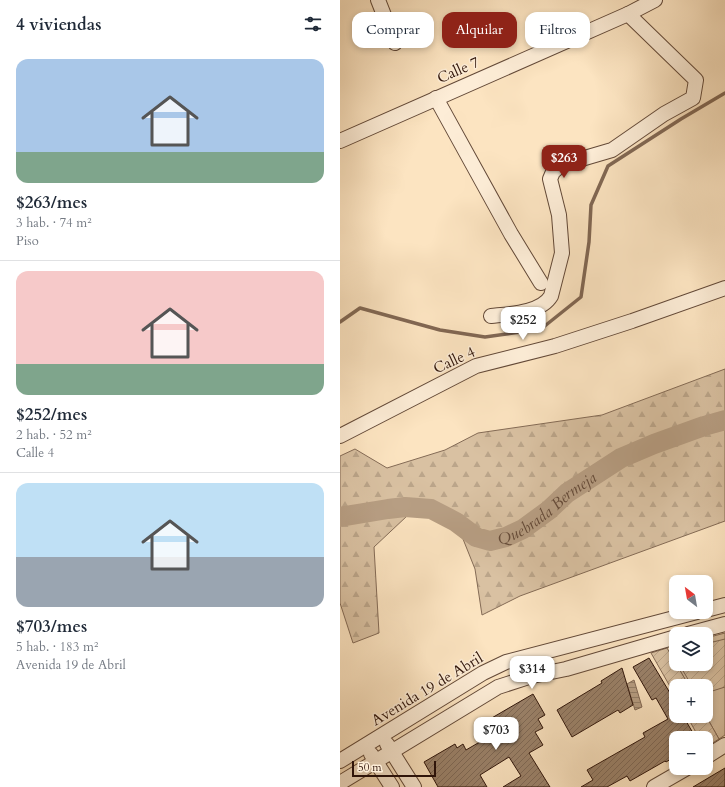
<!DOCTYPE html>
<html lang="es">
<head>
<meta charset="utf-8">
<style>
  body { margin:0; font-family:Cardo,serif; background:#f2f2f3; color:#1f2937; height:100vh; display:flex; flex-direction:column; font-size:15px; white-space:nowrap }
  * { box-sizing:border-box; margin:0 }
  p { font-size:13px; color:#747a83 }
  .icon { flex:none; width:22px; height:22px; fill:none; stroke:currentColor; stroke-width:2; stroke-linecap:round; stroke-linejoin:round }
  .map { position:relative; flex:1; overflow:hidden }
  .sheet { display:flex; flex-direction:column; background:#fff; width:340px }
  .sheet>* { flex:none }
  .top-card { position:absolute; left:12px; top:12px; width:313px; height:36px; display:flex; gap:8px }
  .needle { width:26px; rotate:329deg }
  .buttons { position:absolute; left:329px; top:575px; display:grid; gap:8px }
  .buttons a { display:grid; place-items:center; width:44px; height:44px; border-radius:8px; background:#fff; box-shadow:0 2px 6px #0003; font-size:20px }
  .scale { position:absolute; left:12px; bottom:10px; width:84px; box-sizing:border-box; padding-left:4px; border:2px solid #30150a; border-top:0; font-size:11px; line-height:14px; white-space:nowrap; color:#30150a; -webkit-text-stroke:3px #fdedd7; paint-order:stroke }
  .price { position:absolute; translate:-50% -34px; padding:0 9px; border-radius:8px; background:#fff; color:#222; font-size:13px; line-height:26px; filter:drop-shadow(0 1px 2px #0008) }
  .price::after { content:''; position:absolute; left:50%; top:24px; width:12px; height:9px; margin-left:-6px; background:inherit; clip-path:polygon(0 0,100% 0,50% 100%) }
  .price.active { background:#8f2418; color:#fff }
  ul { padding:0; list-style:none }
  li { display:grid; align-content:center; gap:8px; height:212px; padding:0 16px }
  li+li { border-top:1px solid #e0e1e3 }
  li span { display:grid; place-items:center; height:124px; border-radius:12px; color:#555 }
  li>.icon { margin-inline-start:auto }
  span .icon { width:72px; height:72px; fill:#fffc; stroke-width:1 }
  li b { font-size:17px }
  h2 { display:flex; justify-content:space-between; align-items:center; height:48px; padding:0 16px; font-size:17px }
  .pill { padding:0 14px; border-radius:12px; background:#fff; box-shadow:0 2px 6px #0003; font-size:14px; line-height:36px }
  .pill.active { background:#8f2418; color:#fff }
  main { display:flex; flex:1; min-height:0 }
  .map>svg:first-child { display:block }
  .forest { fill:url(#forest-firs); stroke:#846b56 }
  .park { fill:#d9c1a2; stroke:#846b56 }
  .garden { fill:url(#garden-furrows); stroke:#846b56 }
  .water { fill:url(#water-rules); stroke:#816753 }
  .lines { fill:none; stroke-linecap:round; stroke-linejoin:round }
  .stream { stroke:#816753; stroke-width:3.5 }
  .river { stroke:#b79e83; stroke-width:20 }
  .building { fill:url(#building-hatch); stroke:#30150a }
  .minor-casing { stroke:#634938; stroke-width:16 }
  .minor { stroke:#fdedd7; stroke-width:14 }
  .labels { text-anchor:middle; stroke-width:3; stroke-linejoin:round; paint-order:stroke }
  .street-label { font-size:15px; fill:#30150a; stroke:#fdedd7 }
  .water-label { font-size:16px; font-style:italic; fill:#664c3a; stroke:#fdedd7 }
</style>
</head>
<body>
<main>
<section class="sheet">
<h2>4 viviendas<svg class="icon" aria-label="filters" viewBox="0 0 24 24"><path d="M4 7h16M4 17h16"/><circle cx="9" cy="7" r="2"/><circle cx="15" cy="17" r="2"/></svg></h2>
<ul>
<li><span style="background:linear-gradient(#a9c7e8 75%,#7fa58c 0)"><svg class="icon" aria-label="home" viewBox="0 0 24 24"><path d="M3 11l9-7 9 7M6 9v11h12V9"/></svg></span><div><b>$263/mes</b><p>3 hab. · 74 m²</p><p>Piso</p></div></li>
<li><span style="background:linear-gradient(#f6c9c9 75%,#7fa58c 0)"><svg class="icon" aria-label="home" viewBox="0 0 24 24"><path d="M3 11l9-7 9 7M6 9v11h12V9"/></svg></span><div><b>$252/mes</b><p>2 hab. · 52 m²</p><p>Calle 4</p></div></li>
<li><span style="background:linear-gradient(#bfe0f5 60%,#9aa5b1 0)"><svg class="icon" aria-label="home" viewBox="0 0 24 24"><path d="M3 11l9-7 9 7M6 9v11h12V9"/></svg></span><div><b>$703/mes</b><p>5 hab. · 183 m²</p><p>Avenida 19 de Abril</p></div></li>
</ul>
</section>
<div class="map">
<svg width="385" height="787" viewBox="0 0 385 787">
  <defs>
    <pattern id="forest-firs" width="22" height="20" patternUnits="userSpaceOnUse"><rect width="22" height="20" fill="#d9c1a2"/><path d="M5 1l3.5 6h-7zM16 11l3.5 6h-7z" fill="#bba58a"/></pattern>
    <pattern id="garden-furrows" width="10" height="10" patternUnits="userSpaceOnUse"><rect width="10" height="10" fill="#d9c1a2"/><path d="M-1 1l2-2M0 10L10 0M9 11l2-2" fill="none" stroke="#bba58a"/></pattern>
    <pattern id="water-rules" width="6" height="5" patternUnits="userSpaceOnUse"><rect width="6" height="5" fill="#b79e83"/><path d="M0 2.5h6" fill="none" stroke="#958069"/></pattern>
    <pattern id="building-hatch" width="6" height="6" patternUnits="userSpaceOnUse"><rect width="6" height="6" fill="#9a8169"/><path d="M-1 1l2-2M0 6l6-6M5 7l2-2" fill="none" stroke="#7e6855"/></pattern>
  </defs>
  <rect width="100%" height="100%" fill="#fce4c1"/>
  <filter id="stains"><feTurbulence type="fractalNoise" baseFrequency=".005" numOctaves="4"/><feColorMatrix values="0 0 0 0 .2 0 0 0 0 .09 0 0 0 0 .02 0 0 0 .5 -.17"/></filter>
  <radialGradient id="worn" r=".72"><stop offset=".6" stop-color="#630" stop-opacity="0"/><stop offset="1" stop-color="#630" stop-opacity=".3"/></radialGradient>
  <polygon class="forest" points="385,369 385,521 180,596 142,615 135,569 123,539 100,518 67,516 34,547 39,633 13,643 0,603 0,456 15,449 47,468 105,450 138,433 262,415"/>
  <polygon class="park" points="385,633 385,735 379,739 366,716 366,686 349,686 336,664 366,664 366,638"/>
  <g class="garden">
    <polygon points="372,639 373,642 385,639 385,687 366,693 366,686 352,686 339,664 366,664 366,641"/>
    <polygon points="327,648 349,686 336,686 336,697 311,653"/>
    <polygon points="347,716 366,716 379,739 366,747 366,738 359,738"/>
  </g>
  <polygon class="water" points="294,680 302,707 295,710 287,684"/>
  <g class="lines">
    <polyline class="stream" points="0,322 20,308 100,330 145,337 201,329 241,297 249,242 251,205 268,166 341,119 385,93"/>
    <path class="river" id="s1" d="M0,517l48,-8 17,-2 26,2 25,13 20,15 14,4 16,-4 17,-8 26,-19 18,-17 54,-35 33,-14 50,-18 21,-6"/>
  </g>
  <g class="building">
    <polygon points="309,658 336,703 336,716 343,716 356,738 336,738 336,756 326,762 325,761 290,781 287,776 267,787 241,787 253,780 247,770 305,737 303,733 328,719 316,698 312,700 293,667"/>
    <polygon points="282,668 293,705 280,713 278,710 232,737 217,710 262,683 261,681"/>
    <polygon points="193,694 205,715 198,719 203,728 195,732 203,745 189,753 210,787 163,787 181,776 169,757 140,775 147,787 98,787 84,762 115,744 117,748 123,744 126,750 150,736 145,729 153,724 150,719"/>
    <polygon points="385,768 385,787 353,787"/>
  </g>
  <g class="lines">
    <g class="minor-casing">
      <g id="minor">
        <polyline points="38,0 55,43"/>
        <polyline points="96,98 171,234 201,283"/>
        <polyline points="0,141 288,14 315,0"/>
        <path d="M151,316c18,-2 50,-3 60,-20l11,-43 -3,-38 -9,-36 3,-7 8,-7 51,-15 52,-36 29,-16 3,-18 -68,-66"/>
        <polyline points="0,436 136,366 215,346 292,321 385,288"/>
        <polyline points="366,610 385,605"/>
        <polyline points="348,634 385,624"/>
        <polyline points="47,744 74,787"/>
        <polyline points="31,754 52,787"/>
        <polyline points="366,757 385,745"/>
        <polyline points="0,761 143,673 166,662 357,612"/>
        <polyline points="0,783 158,687 192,676 226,669 336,637"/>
        <polyline points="314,787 347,768"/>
      </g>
    </g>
    <use href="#minor" class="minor"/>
  </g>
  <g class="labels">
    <g class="street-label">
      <text transform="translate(118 70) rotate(-24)" y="5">Calle 7</text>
      <text transform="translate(114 360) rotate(-25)" y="5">Calle 4</text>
      <text transform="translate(87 689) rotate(-31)" y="5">Avenida 19 de Abril</text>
    </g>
    <g class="water-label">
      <text dy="6" stroke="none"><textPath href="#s1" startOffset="226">Quebrada Bermeja</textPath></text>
    </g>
  </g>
  <rect width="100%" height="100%" filter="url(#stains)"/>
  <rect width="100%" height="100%" fill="url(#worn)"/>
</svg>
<div class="buttons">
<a><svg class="needle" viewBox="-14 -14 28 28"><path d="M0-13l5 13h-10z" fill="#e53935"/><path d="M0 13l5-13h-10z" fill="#747a83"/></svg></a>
<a><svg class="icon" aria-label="layers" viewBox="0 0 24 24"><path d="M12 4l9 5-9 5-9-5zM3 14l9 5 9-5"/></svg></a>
<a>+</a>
<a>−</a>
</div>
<div class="scale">50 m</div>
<b class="price active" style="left:224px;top:179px">$263</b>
<b class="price" style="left:183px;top:341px">$252</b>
<b class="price" style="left:192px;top:690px">$314</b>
<b class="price" style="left:156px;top:751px">$703</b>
<div class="top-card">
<a class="pill">Comprar</a>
<a class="pill active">Alquilar</a>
<a class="pill">Filtros</a>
</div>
</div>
</main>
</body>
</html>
